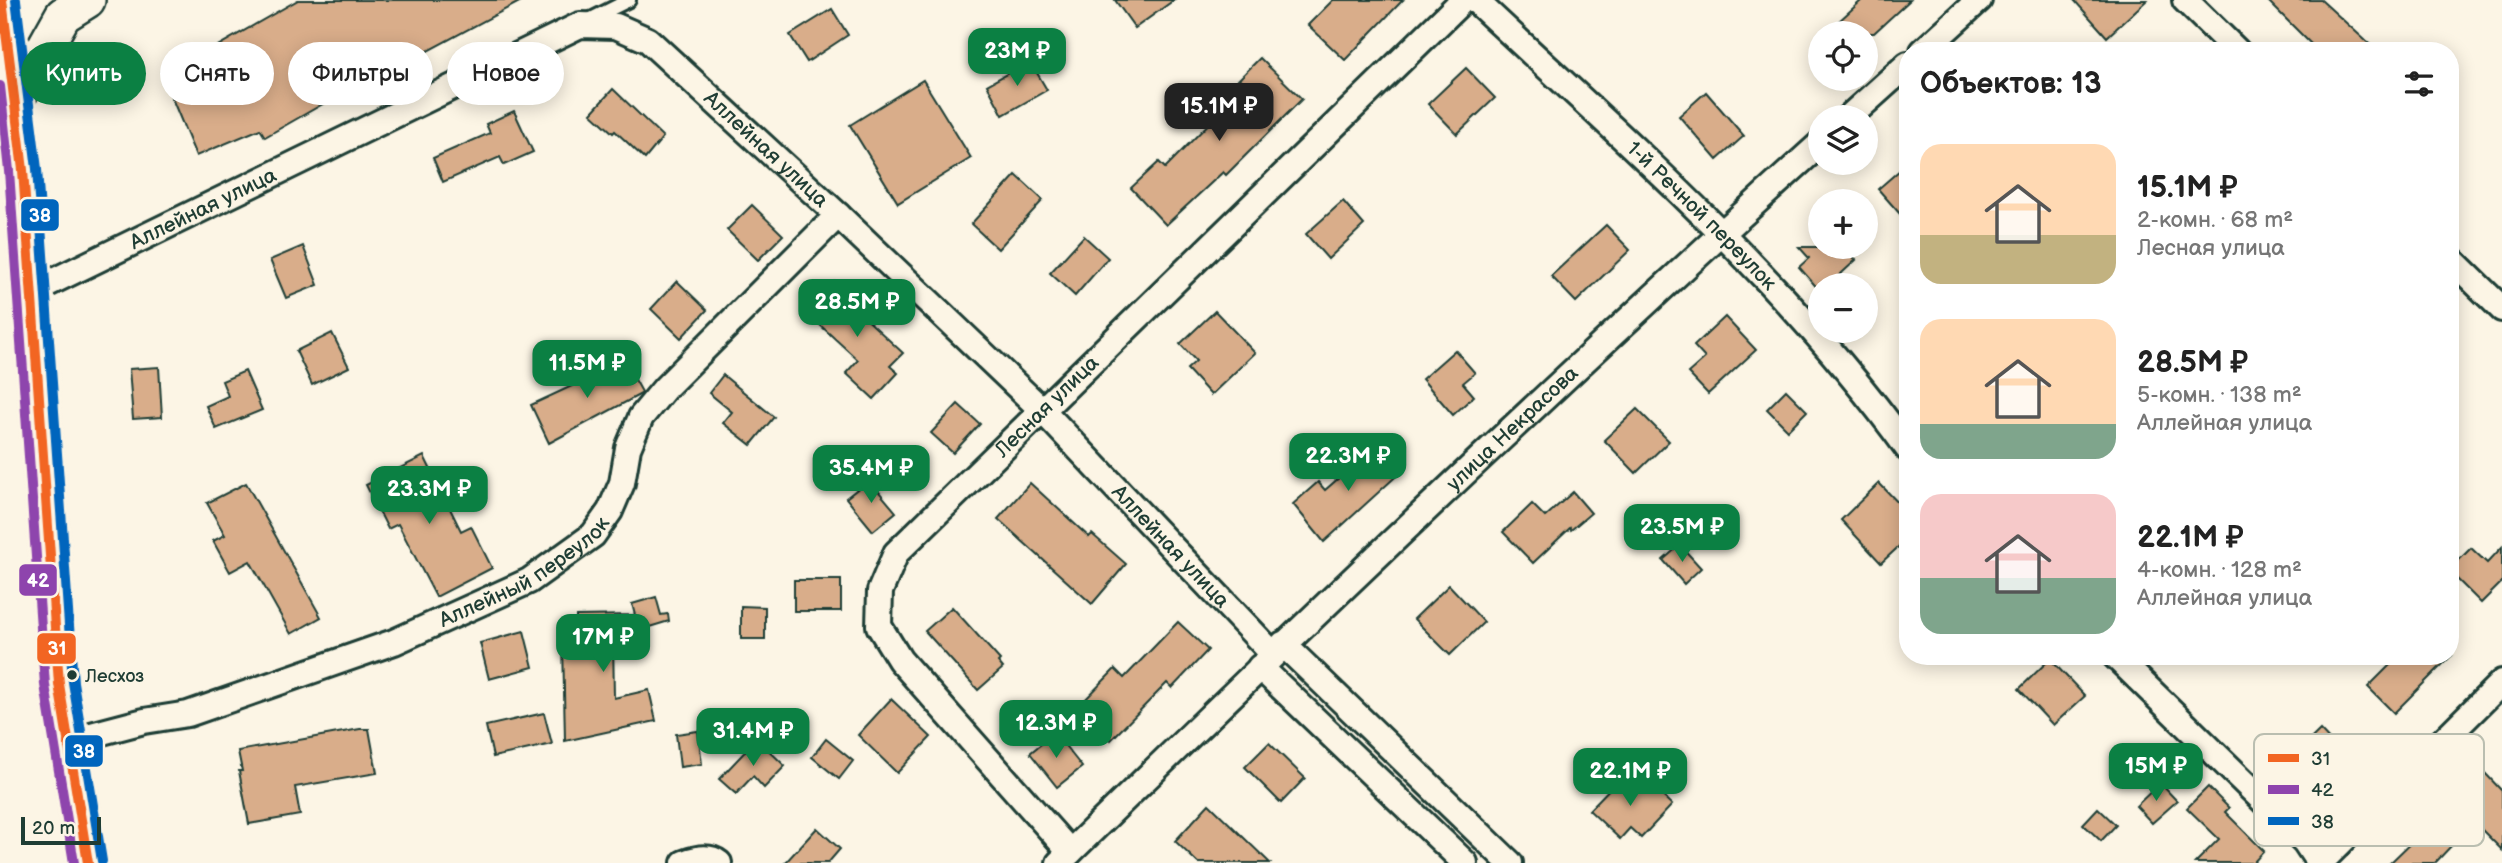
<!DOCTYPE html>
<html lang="ru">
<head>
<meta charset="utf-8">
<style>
  body { margin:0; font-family:"Balsamiq Sans",sans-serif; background:#f2f2f2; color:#222; height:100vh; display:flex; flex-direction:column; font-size:26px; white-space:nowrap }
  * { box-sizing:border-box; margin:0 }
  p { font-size:23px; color:#767676 }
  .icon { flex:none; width:38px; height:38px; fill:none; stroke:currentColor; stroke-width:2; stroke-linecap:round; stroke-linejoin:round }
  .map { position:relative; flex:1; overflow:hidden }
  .details { position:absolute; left:1899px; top:42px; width:560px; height:623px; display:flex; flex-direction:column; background:#fff; border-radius:28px; box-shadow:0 4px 18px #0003 }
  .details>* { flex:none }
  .hud { position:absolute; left:21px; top:42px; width:665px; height:63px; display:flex; gap:14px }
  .tools { position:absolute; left:1808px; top:21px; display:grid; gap:14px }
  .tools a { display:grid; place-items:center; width:70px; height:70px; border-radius:50%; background:#fff; box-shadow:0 4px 18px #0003; font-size:35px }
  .scale { position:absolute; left:21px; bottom:18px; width:80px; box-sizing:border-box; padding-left:7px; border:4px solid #1f3d34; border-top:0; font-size:19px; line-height:24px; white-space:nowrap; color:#1f3d34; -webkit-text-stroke:5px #fcf5e5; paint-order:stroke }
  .price { position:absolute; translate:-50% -60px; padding:0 16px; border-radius:14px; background:#0b8043; color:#fff; font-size:23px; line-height:46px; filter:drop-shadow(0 2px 4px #0008) }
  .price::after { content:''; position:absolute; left:50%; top:42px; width:21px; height:16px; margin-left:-10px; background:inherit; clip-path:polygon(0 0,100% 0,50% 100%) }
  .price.current { background:#222; color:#fff }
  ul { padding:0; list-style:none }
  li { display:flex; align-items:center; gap:21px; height:175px; padding:0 21px }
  li span { display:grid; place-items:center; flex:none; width:196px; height:140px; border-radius:21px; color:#555 }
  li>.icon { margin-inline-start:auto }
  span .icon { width:84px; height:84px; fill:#fffc; stroke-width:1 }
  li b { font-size:30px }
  h2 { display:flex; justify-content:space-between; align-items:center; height:84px; padding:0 21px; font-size:30px }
  .pill { padding:0 24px; border-radius:32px; background:#fff; box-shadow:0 4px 18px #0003; font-size:24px; line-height:63px }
  .pill.current { background:#0b8043; color:#fff }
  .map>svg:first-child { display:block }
  .building { fill:#d9ad8a; stroke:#1f3d34; stroke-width:2 }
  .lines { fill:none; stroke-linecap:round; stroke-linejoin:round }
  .service-casing { stroke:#1f3d34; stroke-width:18 }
  .minor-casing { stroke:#1f3d34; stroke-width:30 }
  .secondary-casing { stroke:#1f3d34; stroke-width:40 }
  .service { stroke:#fcf5e5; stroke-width:12 }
  .minor { stroke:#fcf5e5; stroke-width:24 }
  .secondary { stroke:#fcf5e5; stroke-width:35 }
  .bus-1-casing { stroke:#fcf5e5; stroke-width:16 }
  .bus-2-casing { stroke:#fcf5e5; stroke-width:16 }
  .bus-3-casing { stroke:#fcf5e5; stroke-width:16 }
  .bus-1 { stroke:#f26522; stroke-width:10 }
  .bus-2 { stroke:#8e44ad; stroke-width:10 }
  .bus-3 { stroke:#0065bd; stroke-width:10 }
  .bus-dot { fill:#1f3d34; stroke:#fcf5e5; stroke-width:2.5 }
  .labels { text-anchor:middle; stroke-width:5; stroke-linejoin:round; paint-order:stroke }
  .bus-label { font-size:19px; fill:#1f3d34; stroke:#fcf5e5; text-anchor:start }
  .street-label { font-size:21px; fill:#1f3d34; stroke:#fcf5e5 }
  .key { fill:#fcf5e5; stroke:#babeb0; stroke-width:2 }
  .key-label { font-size:19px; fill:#1f3d34 }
  .line-badge { stroke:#fcf5e5; stroke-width:2.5 }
  .badge-label { font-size:19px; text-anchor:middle; font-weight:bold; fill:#fff }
</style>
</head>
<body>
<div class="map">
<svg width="2502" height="863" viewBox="0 0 2502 863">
  <rect width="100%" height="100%" fill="#fcf5e5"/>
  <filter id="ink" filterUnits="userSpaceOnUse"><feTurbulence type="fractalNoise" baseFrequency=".0143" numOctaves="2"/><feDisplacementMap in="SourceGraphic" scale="14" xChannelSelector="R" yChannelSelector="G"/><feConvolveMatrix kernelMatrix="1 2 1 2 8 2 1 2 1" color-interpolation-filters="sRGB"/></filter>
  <g filter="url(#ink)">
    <g class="building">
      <polygon points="298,0 523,0 381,76 379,72 265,137 260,129 196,156 161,72 207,52"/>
      <polygon points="1115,0 1174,0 1135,28"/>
      <polygon points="1333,0 1403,0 1345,60 1308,25"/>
      <polygon points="1862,0 1910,0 1874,33 1826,33"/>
      <polygon points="2074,0 2147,0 2107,37"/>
      <polygon points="2267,0 2321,0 2377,51 2318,51"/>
      <polygon points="832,9 848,35 807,62 790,35"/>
      <polygon points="1260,58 1302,99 1226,175 1223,172 1166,225 1131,188 1159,162 1165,168 1240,92 1233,85"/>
      <polygon points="1030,61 1047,90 1003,115 987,85"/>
      <polygon points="1466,68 1495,98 1457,134 1428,104"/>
      <polygon points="923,80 971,158 898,203 850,125"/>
      <polygon points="613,89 663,137 645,159 615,131 613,133 591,113"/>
      <polygon points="1706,92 1744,136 1717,160 1679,116"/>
      <polygon points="514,111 533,152 504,165 500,157 443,182 433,158 490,133 486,124"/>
      <polygon points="1908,163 1908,223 1878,189"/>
      <polygon points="1016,175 1043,200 998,249 971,224"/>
      <polygon points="1343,201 1364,225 1328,259 1306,234"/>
      <polygon points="752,205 783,235 758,260 727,230"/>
      <polygon points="1606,225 1630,250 1576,302 1551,276"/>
      <polygon points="1084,236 1108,258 1075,296 1050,273"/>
      <polygon points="303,246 318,285 286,298 270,260"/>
      <polygon points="1799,247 1844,247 1856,260 1829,285 1820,285 1820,291 1799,267 1809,258"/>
      <polygon points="677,281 707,310 681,338 651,309"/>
      <polygon points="835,282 866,310 862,315 903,353 890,366 898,373 874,399 846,373 858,360 807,313"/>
      <polygon points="1215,311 1255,353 1211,395 1187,369 1196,361 1180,344"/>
      <polygon points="1725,317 1756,350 1708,394 1688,373 1705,358 1694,346"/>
      <polygon points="332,333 349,367 312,385 296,351"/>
      <polygon points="1455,350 1475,373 1463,383 1474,396 1453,415 1422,379"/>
      <polygon points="622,356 642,392 641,394 549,443 531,405 587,379 586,376"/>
      <polygon points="159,367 162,417 133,419 129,369"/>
      <polygon points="245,371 262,410 216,429 206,406 228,396 222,381"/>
      <polygon points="723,375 774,417 751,445 723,423 732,412 709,393"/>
      <polygon points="1786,390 1807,411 1788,430 1767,409"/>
      <polygon points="958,404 980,424 953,453 931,433"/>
      <polygon points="1637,409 1669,441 1636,473 1604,440"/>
      <polygon points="1379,443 1403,470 1324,542 1293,504 1318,482 1325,490"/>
      <polygon points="424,456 461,531 471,526 492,568 436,597 398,524 388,529 366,485"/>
      <polygon points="869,480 896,512 873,531 846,498"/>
      <polygon points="246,483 321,617 291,634 250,561 230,572 213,541 225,535 207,503"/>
      <polygon points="1030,483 1089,537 1092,534 1126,564 1092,604 998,519"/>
      <polygon points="1879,483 1908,513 1908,538 1881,563 1841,520"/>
      <polygon points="1573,492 1591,513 1571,530 1570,528 1533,563 1503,532 1532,504 1545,517"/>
      <polygon points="1680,545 1701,568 1684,584 1663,560"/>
      <polygon points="2502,547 2502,582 2481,603 2450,572 2450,569 2471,548 2487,563"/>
      <rect x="794" y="580" width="47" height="31"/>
      <polygon points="1449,585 1484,622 1450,655 1414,619"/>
      <polygon points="656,597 661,615 668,614 669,621 613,638 614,698 649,690 656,721 565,741 563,641 576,641 576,616 635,615 632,604"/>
      <polygon points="741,606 765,607 765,639 741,639"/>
      <polygon points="952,607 1000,660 998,662 1003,668 978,690 925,631"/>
      <polygon points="1178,622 1208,650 1172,688 1167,683 1111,740 1078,707 1115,669 1124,678"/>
      <polygon points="524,631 533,667 489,679 480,643"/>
      <polygon points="2399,656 2451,656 2394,713 2368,687"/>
      <polygon points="2050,659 2085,696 2053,725 2019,689"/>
      <polygon points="891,699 931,737 897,773 858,735"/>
      <polygon points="544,713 552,744 493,757 486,726"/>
      <polygon points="360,729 369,729 377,773 295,787 300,815 249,824 239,771 242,771 238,751"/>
      <polygon points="2320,730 2350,762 2312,799 2282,767"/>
      <polygon points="698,731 702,764 680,767 676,734"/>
      <polygon points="1055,733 1082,767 1057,787 1030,753"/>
      <polygon points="757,739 785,766 764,788 753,776 736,794 719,779"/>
      <polygon points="826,739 853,761 839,779 812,757"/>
      <polygon points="1269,743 1305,778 1281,803 1245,767"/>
      <polygon points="2484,772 2502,791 2502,850 2474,822 2435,863 2390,863"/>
      <polygon points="1622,776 1638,791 1647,781 1672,805 1641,838 1630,828 1620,839 1589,810"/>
      <polygon points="2160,783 2177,801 2152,823 2136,806"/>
      <polygon points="2208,787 2229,808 2225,812 2264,851 2253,863 2195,863 2219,839 2187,808"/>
      <polygon points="1209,804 1270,863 1198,863 1175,841"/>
      <polygon points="2098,808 2116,825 2101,841 2083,824"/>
      <polygon points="817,828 840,849 828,863 785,863"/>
    </g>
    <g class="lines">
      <g class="service-casing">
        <polyline id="service" points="589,20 629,0"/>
      </g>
      <g class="minor-casing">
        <g id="minor">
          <path id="s1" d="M1475,0c151,142 311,280 433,449"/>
          <polyline points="2185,0 2237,51"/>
          <polyline points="1923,51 1979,0"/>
          <polyline points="1849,117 1908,64"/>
          <polyline points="2450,258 2502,309"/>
          <path id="s2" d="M33,291l547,-266 36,1 32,14 190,175 204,195 231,244"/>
          <polyline points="1283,644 1510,863"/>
          <polyline points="2115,656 2285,822 2305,842 2319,863"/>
          <polyline points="1260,667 1465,863"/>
          <path id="s3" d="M68,741l76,-20 44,-7 206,-72 135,-61 64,-46 17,-24 12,-28 6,-35 13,-31 24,-29 173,-173"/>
          <path id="s4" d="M1070,852l-170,-192 -21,-34 1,-35 16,-38 567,-553"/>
          <path d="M684,863c10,-4 25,-8 35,0"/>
          <path id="s5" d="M1059,863c250,-244 502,-485 761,-719"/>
          <polyline points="2320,863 2502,682"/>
        </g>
      </g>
      <g class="secondary-casing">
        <g id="secondary">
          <polyline points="2,0 14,85 23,170 59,684 88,863"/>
          <polyline points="16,99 63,15 87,0"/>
        </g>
      </g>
      <use href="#service" class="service"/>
      <use href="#minor" class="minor"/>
      <use href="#secondary" class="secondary"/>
      <g class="bus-1-casing">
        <polyline id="bus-1" points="2,0 23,170 59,684 88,863"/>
      </g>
      <g class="bus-2-casing">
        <polyline id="bus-2" points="0,86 9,171 45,685 74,863"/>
      </g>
      <g class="bus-3-casing">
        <polyline id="bus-3" points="16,0 37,169 73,682 102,861"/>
      </g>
      <use href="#bus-1" class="bus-1"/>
      <use href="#bus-2" class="bus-2"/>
      <use href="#bus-3" class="bus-3"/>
    </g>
  </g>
  <circle class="bus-dot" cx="72" cy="675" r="6"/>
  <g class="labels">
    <g class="bus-label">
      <text x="85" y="682">Лесхоз</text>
    </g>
    <g class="street-label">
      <text dy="7" stroke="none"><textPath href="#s2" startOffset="840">Аллейная улица</textPath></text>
      <text dy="7" stroke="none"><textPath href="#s2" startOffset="189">Аллейная улица</textPath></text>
      <text dy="7" stroke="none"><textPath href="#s1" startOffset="313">1-й Речной переулок</textPath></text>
      <text dy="7" stroke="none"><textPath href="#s4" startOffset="583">Лесная улица</textPath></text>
      <text dy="7" stroke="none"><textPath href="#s5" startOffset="628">улица Некрасова</textPath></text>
      <text dy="7" stroke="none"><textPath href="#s2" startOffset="1407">Аллейная улица</textPath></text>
      <text dy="7" stroke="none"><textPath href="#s3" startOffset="490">Аллейный переулок</textPath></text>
    </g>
  </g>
  <rect x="2254" y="734" width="230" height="112" rx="10" class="key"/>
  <rect x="2268" y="754" width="31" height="8" fill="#f26522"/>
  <rect x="2268" y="785" width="31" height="9" fill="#8e44ad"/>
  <rect x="2268" y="817" width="31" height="8" fill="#0065bd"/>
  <g class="key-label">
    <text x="2311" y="765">31</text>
    <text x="2311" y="796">42</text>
    <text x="2311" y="828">38</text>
  </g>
  <g class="line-badge">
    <rect x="20" y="198" width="40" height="34" rx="7" fill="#0065bd"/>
    <rect x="18" y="563" width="40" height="34" rx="7" fill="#8e44ad"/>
    <rect x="36" y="632" width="41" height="33" rx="7" fill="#f26522"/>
    <rect x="64" y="734" width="40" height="34" rx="7" fill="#0065bd"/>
  </g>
  <g class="badge-label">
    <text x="40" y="222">38</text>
    <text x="38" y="587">42</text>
    <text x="57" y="655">31</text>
    <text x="84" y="758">38</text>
  </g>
</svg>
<div class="tools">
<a><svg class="icon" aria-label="locate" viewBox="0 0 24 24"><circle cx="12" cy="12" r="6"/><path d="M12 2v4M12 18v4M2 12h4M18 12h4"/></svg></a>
<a><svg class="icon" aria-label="layers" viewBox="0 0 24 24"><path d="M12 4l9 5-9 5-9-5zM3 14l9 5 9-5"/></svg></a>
<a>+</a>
<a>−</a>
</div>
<div class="scale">20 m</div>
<b class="price" style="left:1017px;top:88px">23M ₽</b>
<b class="price current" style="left:1219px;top:143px">15.1M ₽</b>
<b class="price" style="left:857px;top:339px">28.5M ₽</b>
<b class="price" style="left:587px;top:400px">11.5M ₽</b>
<b class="price" style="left:1348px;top:493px">22.3M ₽</b>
<b class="price" style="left:871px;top:505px">35.4M ₽</b>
<b class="price" style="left:429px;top:526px">23.3M ₽</b>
<b class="price" style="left:1682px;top:564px">23.5M ₽</b>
<b class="price" style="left:603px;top:674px">17M ₽</b>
<b class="price" style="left:1056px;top:760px">12.3M ₽</b>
<b class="price" style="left:753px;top:768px">31.4M ₽</b>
<b class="price" style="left:2156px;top:803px">15M ₽</b>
<b class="price" style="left:1630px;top:808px">22.1M ₽</b>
<div class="hud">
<a class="pill current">Купить</a>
<a class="pill">Снять</a>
<a class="pill">Фильтры</a>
<a class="pill">Новое</a>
</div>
<section class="details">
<h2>Объектов: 13<svg class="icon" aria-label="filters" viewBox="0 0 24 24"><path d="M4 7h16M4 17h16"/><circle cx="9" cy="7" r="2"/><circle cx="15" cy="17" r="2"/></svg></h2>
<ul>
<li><span style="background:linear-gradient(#ffd9b3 65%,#c2b280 0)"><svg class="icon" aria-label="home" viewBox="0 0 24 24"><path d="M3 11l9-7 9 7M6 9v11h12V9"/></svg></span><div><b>15.1M ₽</b><p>2-комн. · 68 m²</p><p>Лесная улица</p></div></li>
<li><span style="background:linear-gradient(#ffd9b3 75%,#7fa58c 0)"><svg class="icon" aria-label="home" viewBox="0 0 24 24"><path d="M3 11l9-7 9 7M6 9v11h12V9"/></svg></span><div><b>28.5M ₽</b><p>5-комн. · 138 m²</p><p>Аллейная улица</p></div></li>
<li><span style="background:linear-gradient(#f6c9c9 60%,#7fa58c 0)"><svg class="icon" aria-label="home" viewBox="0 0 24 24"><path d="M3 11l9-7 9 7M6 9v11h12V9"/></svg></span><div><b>22.1M ₽</b><p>4-комн. · 128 m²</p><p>Аллейная улица</p></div></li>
</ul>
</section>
</div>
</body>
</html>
